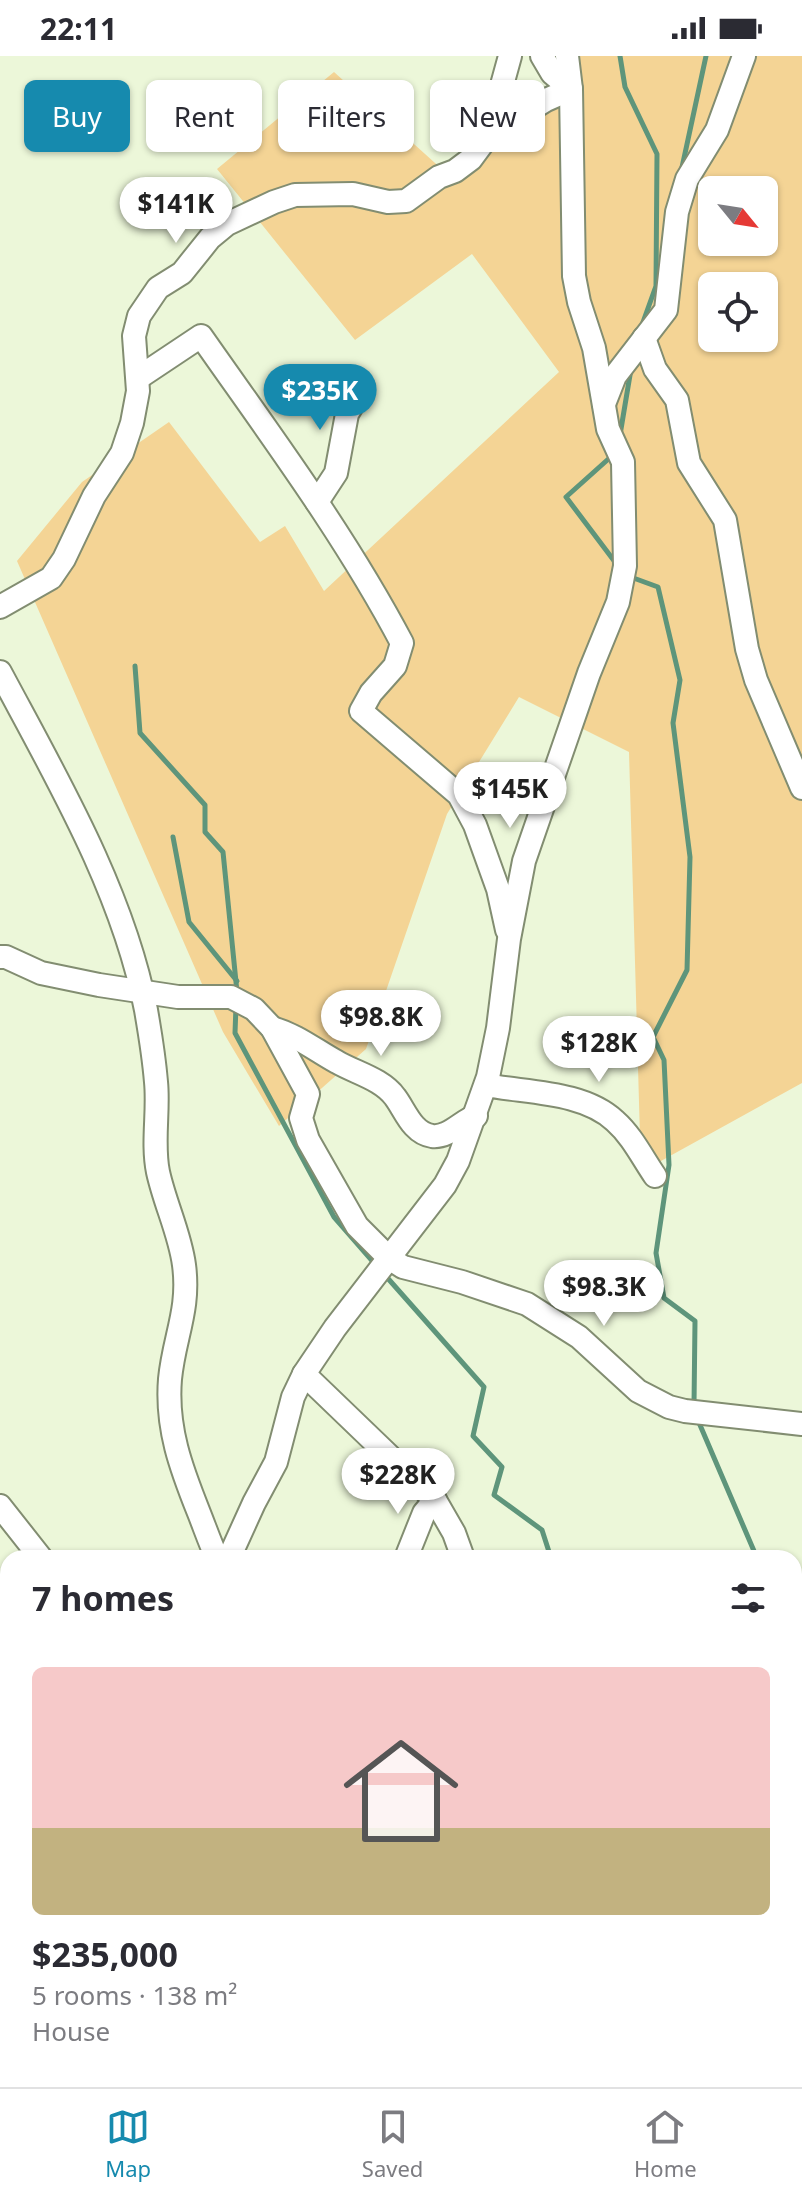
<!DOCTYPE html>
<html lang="en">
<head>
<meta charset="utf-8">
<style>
  body { margin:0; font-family:"Noto Sans",sans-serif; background:#f7f7f7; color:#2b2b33; height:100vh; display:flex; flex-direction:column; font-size:30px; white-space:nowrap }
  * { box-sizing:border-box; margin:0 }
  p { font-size:26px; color:#7c7c81 }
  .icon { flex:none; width:44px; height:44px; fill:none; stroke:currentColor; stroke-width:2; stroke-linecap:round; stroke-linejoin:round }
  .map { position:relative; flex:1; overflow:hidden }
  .drawer { position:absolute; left:0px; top:1494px; width:802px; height:538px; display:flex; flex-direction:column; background:#fff; border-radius:24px 24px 0 0; box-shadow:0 2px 6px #0004 }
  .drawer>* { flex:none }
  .guide { position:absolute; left:24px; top:24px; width:754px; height:72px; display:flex; gap:16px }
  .needle { width:52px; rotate:120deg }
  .fabs { position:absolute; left:698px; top:120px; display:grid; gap:16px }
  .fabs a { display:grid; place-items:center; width:80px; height:80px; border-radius:12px; background:#fff; box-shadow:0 2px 6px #0004; font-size:40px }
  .price { position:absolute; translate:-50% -68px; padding:0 18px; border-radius:28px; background:#fff; color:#222; font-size:26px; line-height:52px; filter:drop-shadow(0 2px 4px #0008) }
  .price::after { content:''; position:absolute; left:50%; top:48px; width:24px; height:18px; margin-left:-12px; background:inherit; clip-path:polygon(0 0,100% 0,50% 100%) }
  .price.active { background:#168aae; color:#fff }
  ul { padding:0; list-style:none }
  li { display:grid; align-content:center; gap:16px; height:424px; padding:0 32px }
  li span { display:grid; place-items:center; height:248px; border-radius:12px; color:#555 }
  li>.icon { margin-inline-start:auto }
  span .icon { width:144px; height:144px; fill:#fffc; stroke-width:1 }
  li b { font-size:34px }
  h2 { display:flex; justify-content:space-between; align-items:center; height:96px; padding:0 32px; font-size:34px }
  .chip { padding:0 28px; border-radius:12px; background:#fff; box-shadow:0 2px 6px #0004; font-size:28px; line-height:72px }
  .chip.active { background:#168aae; color:#fff }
  .status { display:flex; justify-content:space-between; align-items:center; height:56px; padding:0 40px; background:#fff; direction:ltr }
  .status svg { height:22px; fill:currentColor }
  .tabs { display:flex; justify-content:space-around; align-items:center; height:112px; border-top:2px solid #e1e1e2; background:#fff; font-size:22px; color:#7c7c81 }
  .tabs a { display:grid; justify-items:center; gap:4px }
  .tabs .active { color:#168aae }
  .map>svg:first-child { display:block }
  .green { fill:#f4d495; fill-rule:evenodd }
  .water { fill:#7bc7a7; stroke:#5e957b; stroke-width:2 }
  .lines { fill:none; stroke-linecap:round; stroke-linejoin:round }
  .stream { stroke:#5e957b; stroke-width:5 }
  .minor-casing { stroke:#828d71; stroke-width:26 }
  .minor { stroke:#fff; stroke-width:22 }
</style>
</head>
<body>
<div class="status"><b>22:11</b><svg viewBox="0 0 49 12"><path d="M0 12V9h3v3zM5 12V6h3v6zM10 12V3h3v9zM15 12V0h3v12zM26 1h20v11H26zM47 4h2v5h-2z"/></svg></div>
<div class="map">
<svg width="802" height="2031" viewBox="0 0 802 2031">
  <rect width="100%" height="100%" fill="#ecf7d9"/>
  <path class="green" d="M550,0h252v1027l-161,89 -12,-420 -110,-55 -72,117 -81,235 -87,77 -56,-94 -206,-471 65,-79 87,-60 91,120 25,-16 39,65 235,-219 -87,-118 -117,86 -138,-171 117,-97 111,100 121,-84zM712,134h52v52h-52zM712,230h52v52h-52z"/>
  <polygon class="water" points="802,1659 802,2031 474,2031 474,2024 794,2024 794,1674 800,1669"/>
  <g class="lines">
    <g class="stream">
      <polyline points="620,0 625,31 657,98 656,230 642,269"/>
      <polyline points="681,116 706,0"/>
      <polyline points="620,379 631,313"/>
      <polyline points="614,398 566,441 618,510"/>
      <polyline points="628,520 658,531 680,624 673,667 690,801 687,914 653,981 664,1004 669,1109 656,1197 664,1242 695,1265 694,1349"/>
      <polyline points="135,610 140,677 205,749 205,776 223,796 237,936"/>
      <polyline points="173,781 189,866 237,925"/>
      <polyline points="236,950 235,977 334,1161 375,1208"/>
      <polyline points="384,1218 484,1331 473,1380 502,1411 494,1439 542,1474 551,1502"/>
      <polyline points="697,1362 757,1502"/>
      <polyline points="794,1554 802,1571"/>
    </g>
    <g class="minor-casing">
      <g id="minor">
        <polyline points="488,80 546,44 571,33 552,17 542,0"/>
        <polyline points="644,282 655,313 677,344 689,407 725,464 747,593 756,624 802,732"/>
        <path d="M138,322l63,-42c70,100 144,199 201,307l-7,23 -24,27 -10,18 98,84 16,30 23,64 9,41"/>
        <polyline points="604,348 615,320 666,254 677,156 687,123 717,74 744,0"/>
        <polyline points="317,446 336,417 347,358 363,331"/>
        <polyline points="0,551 51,522 64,503 94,440 122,397 132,367 138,335 134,280 139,260 158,232 182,217 210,182 227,168 274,146 295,139 353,138 388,146 406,145 439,121 455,115 471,103 488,80 510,0"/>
        <path d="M0,616c56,105 123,219 146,338 4,23 8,48 10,72 3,29 -4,61 2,90 7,32 22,62 26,93 6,45 -10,72 -14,114 -4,49 11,89 29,134 6,15 11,30 18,45"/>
        <polyline points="0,901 6,901 41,917 99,929 178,941 231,941 254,953 272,972 308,1038 301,1062 308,1084 357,1170 389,1202 403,1211 462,1226 527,1248 579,1281 638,1335 669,1351 685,1355 802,1368"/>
        <path d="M272,972c25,7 43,22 65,34 19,11 45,17 58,35 10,13 17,36 37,39 17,2 29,-15 44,-20"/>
        <path d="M486,1029c40,8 97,6 129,36 17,15 27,36 40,55"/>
        <polyline points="304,1318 435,1444 454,1477 463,1502"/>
        <polyline points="0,1450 41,1502"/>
        <polyline points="229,1502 254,1447 276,1406 293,1341 304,1318 335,1272 445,1129 458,1105 488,1021 498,972 509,883 524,805 589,617 618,546 625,510 623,406 608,373 594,292 579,246 574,220 571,33 567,0"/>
        <polyline points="406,1502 424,1457 435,1444"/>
        <polyline points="0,1644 8,1654"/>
        <polyline points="0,1786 8,1793"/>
        <polyline points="35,2024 37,2031"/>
        <polyline points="322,2024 323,2031"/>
        <polyline points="459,2024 459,2031"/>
        <polyline points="0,2026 8,2018"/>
        <polyline points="173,2031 175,2024"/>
      </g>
    </g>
    <use href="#minor" class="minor"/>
  </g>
</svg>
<div class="fabs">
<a><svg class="needle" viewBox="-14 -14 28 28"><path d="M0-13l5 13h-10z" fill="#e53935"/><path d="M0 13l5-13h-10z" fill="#7c7c81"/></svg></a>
<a><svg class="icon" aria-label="locate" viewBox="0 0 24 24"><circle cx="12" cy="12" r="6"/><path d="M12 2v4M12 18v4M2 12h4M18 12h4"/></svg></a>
</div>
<b class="price" style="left:176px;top:189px">$141K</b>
<b class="price active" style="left:320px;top:376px">$235K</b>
<b class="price" style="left:510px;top:774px">$145K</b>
<b class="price" style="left:381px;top:1002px">$98.8K</b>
<b class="price" style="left:599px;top:1028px">$128K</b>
<b class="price" style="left:604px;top:1272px">$98.3K</b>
<b class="price" style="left:398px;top:1460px">$228K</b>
<div class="guide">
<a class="chip active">Buy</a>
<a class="chip">Rent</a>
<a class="chip">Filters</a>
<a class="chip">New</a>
</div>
<section class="drawer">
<h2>7 homes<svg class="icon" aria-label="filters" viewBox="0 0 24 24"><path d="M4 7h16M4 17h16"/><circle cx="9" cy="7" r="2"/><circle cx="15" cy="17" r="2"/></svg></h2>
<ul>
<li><span style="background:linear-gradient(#f6c9c9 65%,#c2b280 0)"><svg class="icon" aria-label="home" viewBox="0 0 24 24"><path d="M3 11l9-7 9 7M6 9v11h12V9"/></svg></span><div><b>$235,000</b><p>5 rooms · 138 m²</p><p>House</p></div></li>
</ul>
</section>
</div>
<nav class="tabs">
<a class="active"><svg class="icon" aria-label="map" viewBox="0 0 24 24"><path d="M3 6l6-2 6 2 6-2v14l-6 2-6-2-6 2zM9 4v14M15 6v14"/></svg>Map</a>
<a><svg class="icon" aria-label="saved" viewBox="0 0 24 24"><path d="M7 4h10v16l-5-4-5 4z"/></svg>Saved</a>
<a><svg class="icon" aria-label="home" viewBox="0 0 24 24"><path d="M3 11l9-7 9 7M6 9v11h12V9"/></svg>Home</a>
</nav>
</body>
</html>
